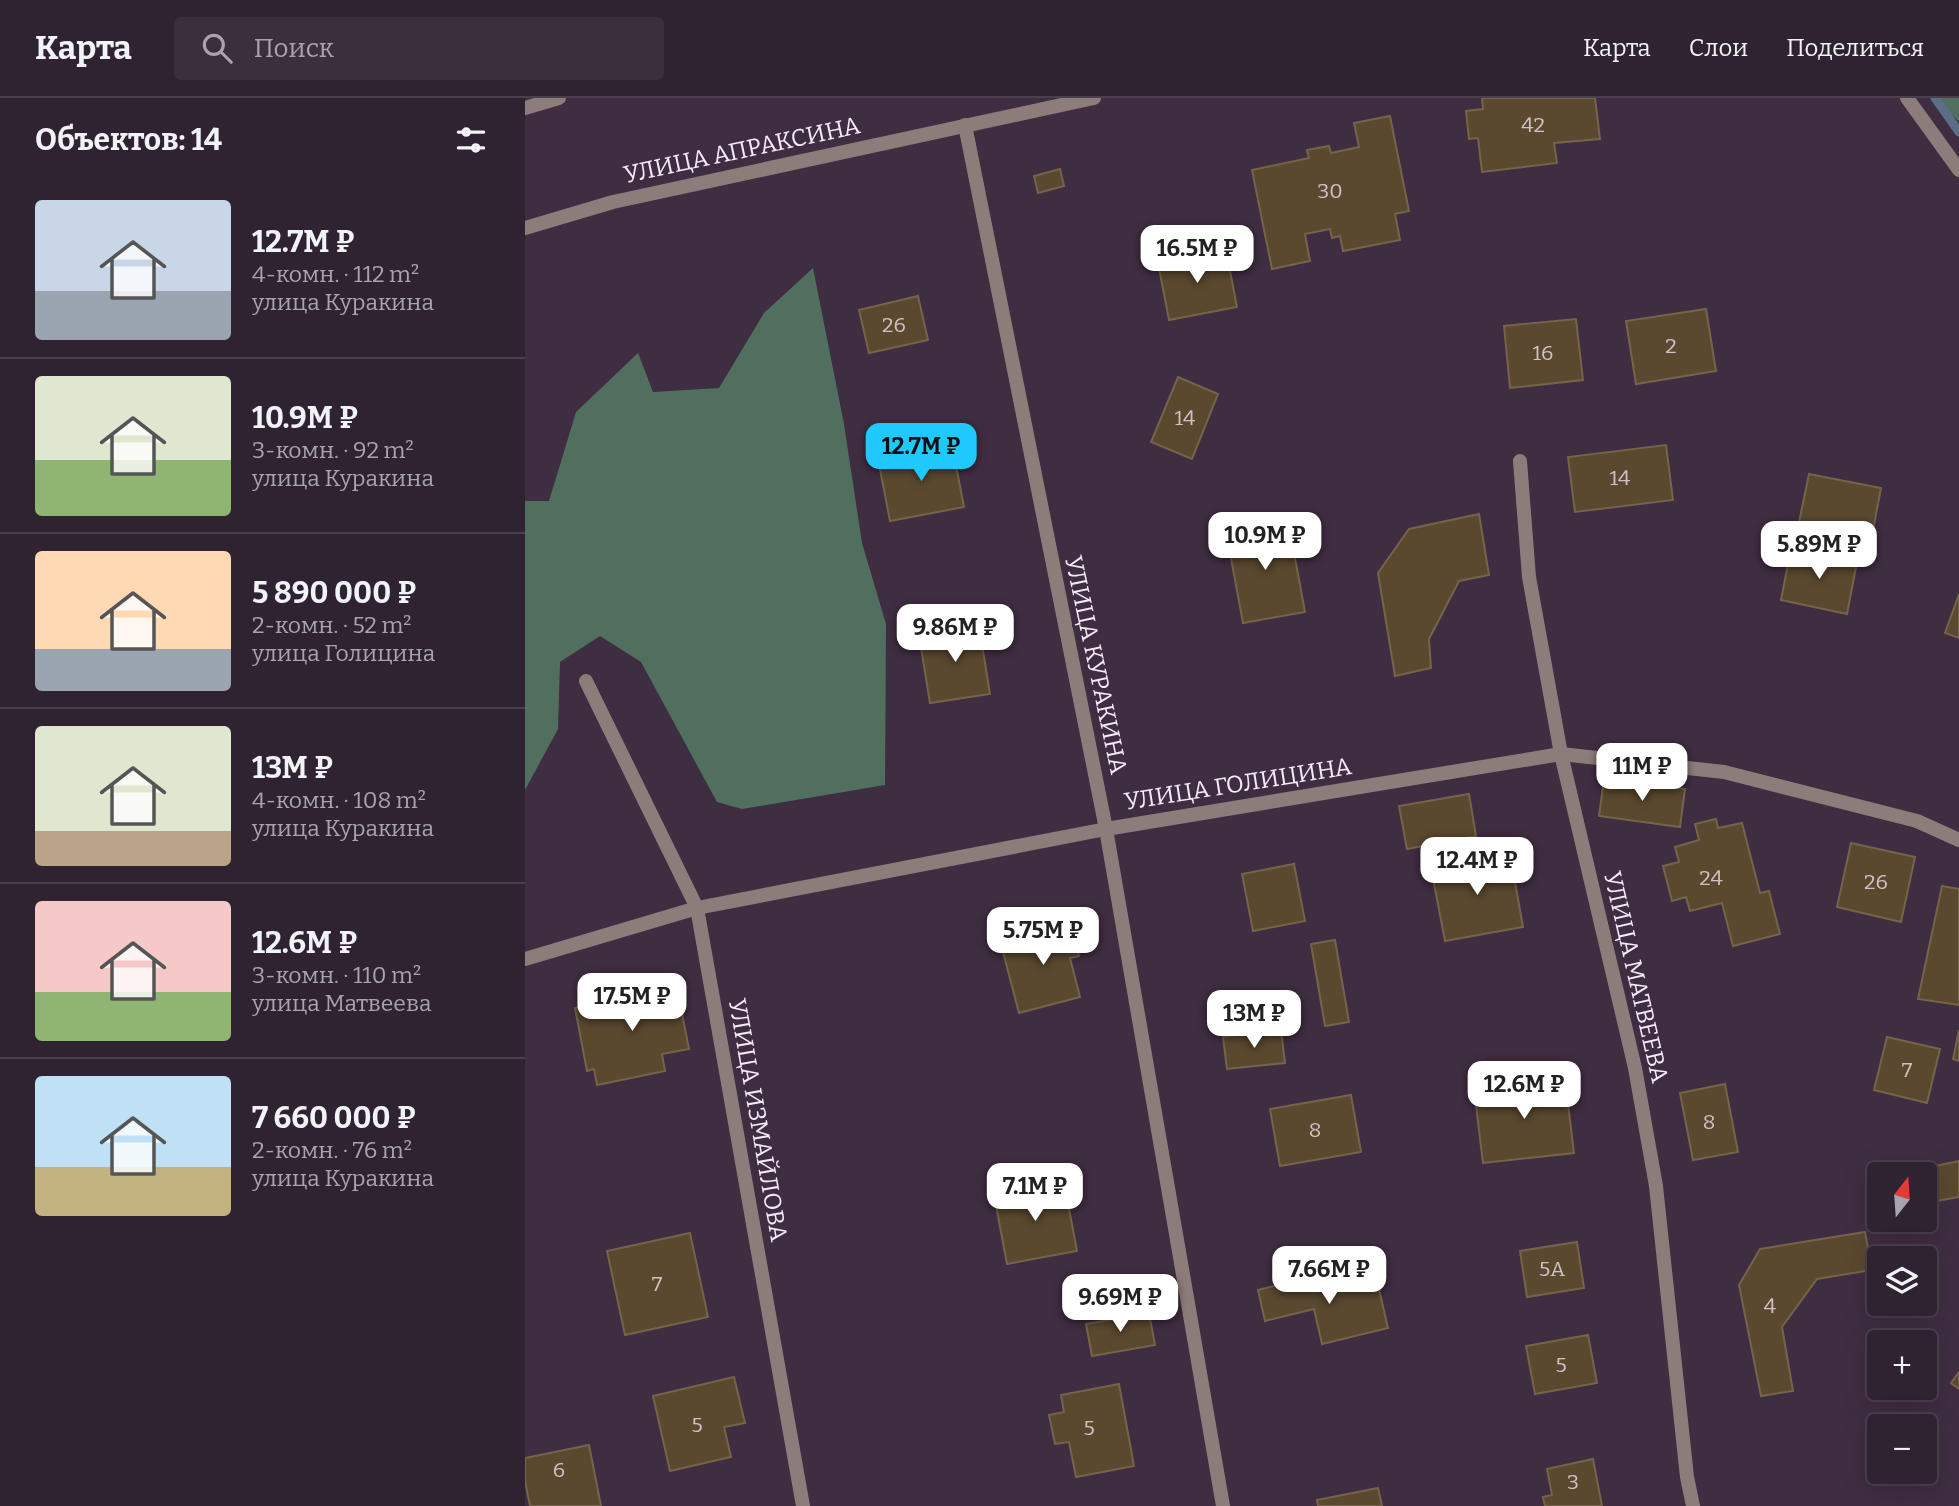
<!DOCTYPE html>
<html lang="ru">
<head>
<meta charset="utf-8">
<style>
  body { margin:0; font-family:Bitter,serif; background:#3b2f3d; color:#f1f3f6; height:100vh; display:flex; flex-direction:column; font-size:26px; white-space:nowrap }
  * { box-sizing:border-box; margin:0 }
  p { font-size:23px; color:#a7a4ab }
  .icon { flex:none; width:38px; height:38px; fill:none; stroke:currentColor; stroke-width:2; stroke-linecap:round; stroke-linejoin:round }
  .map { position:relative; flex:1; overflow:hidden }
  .panel { display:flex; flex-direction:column; background:#2f2231; width:525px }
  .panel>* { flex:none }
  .needle { width:46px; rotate:17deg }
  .fabs { position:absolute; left:1342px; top:1064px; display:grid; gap:14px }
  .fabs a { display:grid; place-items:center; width:70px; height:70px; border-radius:7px; background:#2f2231; box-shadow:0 7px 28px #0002,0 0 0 2px #4a3f4d; font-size:35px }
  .price { position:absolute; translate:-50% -60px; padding:0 16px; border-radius:14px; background:#fff; color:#222; font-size:23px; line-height:46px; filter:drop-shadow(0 2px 4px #0008) }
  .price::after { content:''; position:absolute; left:50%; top:42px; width:21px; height:16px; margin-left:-10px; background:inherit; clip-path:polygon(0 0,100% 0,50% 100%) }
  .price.on { background:#20c9fd; color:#111 }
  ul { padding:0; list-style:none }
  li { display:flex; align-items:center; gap:21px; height:175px; padding:0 35px }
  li+li { border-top:2px solid #4a3f4d }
  li span { display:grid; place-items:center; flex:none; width:196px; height:140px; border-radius:7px; color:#555 }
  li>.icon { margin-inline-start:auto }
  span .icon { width:84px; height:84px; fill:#fffc; stroke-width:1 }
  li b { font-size:30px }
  h2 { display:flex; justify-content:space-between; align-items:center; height:84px; padding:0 35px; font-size:30px }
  header { display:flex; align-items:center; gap:42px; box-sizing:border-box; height:98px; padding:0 35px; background:#2f2231; border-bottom:2px solid #4a3f4d }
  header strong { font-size:33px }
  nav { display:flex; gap:38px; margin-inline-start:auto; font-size:24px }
  .search { width:490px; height:63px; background:#3b2f3d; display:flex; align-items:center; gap:18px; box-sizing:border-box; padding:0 24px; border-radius:7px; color:#a7a4ab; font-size:26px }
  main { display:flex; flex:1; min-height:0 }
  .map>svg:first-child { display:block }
  .forest { fill:#506f5e }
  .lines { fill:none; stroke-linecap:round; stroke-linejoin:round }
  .stream { stroke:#5c6e87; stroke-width:9 }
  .building { fill:#5a482f; stroke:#75634b; stroke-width:2 }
  .minor { stroke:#8c7d7a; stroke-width:14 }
  .tertiary { stroke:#8c7d7a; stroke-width:14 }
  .labels { text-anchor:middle; stroke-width:6; stroke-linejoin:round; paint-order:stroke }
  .number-label { font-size:21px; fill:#cfc2c6 }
  .street-label { font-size:24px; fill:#f6ebf8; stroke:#3f2d41 }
</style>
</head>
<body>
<header>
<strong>Карта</strong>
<div class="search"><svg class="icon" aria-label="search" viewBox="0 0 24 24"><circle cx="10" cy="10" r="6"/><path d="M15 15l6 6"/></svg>Поиск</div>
<nav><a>Карта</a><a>Слои</a><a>Поделиться</a></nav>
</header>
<main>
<section class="panel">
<h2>Объектов: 14<svg class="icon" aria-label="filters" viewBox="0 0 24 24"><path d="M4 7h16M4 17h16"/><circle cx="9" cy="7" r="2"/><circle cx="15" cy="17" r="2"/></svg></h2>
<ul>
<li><span style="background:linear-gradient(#c9d6e8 65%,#9aa5b1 0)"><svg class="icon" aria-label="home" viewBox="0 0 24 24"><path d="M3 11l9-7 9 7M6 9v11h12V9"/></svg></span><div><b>12.7M ₽</b><p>4-комн. · 112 m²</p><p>улица Куракина</p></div></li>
<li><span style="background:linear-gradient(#dfe7d0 60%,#8fb573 0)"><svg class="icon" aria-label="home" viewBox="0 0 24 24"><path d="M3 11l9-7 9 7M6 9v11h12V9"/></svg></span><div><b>10.9M ₽</b><p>3-комн. · 92 m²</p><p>улица Куракина</p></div></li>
<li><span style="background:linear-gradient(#ffd9b3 70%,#9aa5b1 0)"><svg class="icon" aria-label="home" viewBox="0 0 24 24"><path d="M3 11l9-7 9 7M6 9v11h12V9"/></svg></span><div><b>5 890 000 ₽</b><p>2-комн. · 52 m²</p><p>улица Голицина</p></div></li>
<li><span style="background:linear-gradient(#dfe7d0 75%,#b9a48a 0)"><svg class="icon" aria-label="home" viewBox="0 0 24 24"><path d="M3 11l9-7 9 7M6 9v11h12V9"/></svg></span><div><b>13M ₽</b><p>4-комн. · 108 m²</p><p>улица Куракина</p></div></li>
<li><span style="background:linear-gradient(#f6c9c9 65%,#8fb573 0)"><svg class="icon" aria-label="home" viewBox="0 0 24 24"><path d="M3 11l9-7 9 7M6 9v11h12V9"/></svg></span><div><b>12.6M ₽</b><p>3-комн. · 110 m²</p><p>улица Матвеева</p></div></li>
<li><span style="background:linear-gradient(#bfe0f5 65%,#c2b280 0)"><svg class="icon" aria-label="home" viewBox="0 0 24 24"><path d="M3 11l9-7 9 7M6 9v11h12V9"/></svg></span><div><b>7 660 000 ₽</b><p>2-комн. · 76 m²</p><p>улица Куракина</p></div></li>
</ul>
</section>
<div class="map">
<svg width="1434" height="1408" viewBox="0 0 1434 1408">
  <rect width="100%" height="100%" fill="#3f2d41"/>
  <g class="forest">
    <polygon points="1411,0 1434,0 1434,24"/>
    <polygon points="288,170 319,326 337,445 361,526 360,687 217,711 192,704 116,564 75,538 35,564 33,631 0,692 0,403 24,403 51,314 113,255 128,294 194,290 239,215"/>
  </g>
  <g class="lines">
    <polyline class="stream" points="1410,0 1434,34"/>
  </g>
  <g class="building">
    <polygon points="957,0 1070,0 1075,41 1029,45 1032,65 957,74 953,40 944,41 941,13 958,11"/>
    <polygon points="865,18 884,113 870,116 875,142 818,153 815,138 807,140 805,131 780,136 785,163 747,171 727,72 784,60 782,52 804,48 806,55 834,49 829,25"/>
    <polygon points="535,71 539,88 513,95 509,78"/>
    <polygon points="701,152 712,209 644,222 633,165"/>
    <polygon points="393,198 403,242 344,255 334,212"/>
    <polygon points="1181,211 1191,273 1111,286 1101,223"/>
    <polygon points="1051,221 1058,282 985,290 979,228"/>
    <polygon points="653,279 693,296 667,361 626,344"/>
    <polygon points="427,347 439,409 365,423 353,361"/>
    <polygon points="1141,347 1148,402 1050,414 1043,359"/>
    <polygon points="1284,376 1356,390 1345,448 1272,434"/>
    <polygon points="954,416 964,477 934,483 904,541 906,570 870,578 853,475 884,431"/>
    <polygon points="763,422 780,514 718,525 701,433"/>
    <polygon points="1266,450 1332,464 1322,516 1256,502"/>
    <polygon points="1434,496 1434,540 1420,535"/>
    <polygon points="454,528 465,596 405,605 394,537"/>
    <polygon points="1079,681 1160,691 1155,729 1074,718"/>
    <polygon points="944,696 951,738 882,751 874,708"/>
    <polygon points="1191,721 1193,730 1217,725 1235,795 1244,793 1255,836 1208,848 1197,805 1165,813 1161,799 1147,803 1138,768 1154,764 1150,749 1174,742 1170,726"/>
    <polygon points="1326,745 1390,759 1376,824 1312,809"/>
    <polygon points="985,756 998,829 920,843 906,770"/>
    <polygon points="769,766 780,823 728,833 717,776"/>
    <polygon points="1417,788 1434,791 1434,907 1393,901"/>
    <polygon points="534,825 536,832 547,830 554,858 545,860 555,899 494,915 478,854 490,851 486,837"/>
    <polygon points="810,842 824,924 800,928 786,846"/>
    <polygon points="150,880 164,951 137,956 140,973 72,987 69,971 62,973 50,910 125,895 123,885"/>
    <polygon points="756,932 760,965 702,971 698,939"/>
    <polygon points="1434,932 1434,963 1428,961"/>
    <polygon points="1362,939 1415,951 1402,1005 1349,992"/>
    <polygon points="1040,981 1049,1055 958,1065 949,991"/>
    <polygon points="1200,986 1213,1054 1168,1062 1155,995"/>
    <polygon points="826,997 836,1054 755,1068 745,1011"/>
    <polygon points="1434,1063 1434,1099 1400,1105 1400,1076 1372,1076"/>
    <polygon points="539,1084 552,1153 482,1166 469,1097"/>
    <polygon points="1340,1134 1347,1172 1292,1181 1257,1229 1268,1293 1236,1298 1214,1187 1235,1151"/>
    <polygon points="165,1135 183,1219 100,1237 82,1153"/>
    <polygon points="1052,1144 1059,1190 1002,1199 995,1153"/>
    <polygon points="794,1177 797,1191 851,1178 863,1230 797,1246 789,1211 740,1223 733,1192"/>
    <polygon points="624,1215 630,1247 567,1258 561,1226"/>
    <polygon points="1063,1237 1072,1285 1010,1296 1001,1248"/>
    <polygon points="1434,1274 1434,1291 1426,1285"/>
    <polygon points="209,1279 220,1325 199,1329 206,1359 145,1373 128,1298"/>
    <polygon points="594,1286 609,1368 551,1379 544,1344 530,1346 524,1317 539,1314 536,1297"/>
    <polygon points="64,1347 76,1408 5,1408 0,1383 0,1360"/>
    <polygon points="1068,1361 1077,1408 1020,1408 1018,1399 1027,1397 1022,1371"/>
    <polygon points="853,1390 857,1408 793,1408 792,1402"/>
  </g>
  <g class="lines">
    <g class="minor">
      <polyline points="1382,0 1434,72"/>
      <polyline points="440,27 581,731 698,1408"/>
      <polyline points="0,130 88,104 569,0"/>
      <polyline points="995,363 1004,479 1036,656 1110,970 1131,1088 1162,1379 1168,1408"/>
      <polyline points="61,583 172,810 278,1408"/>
      <polyline points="0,861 172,810 581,731 1036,656 1199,674 1392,723 1434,742"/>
    </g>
    <polyline class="tertiary" points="0,10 34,0"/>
  </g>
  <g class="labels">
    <g class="number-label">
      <text x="1008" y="34">42</text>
      <text x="805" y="100">30</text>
      <text x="369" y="234">26</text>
      <text x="1146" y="255">2</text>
      <text x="1018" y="262">16</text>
      <text x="660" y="327">14</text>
      <text x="1095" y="387">14</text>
      <text x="1186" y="787">24</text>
      <text x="1351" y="791">26</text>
      <text x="1382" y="979">7</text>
      <text x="1184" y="1031">8</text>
      <text x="790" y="1039">8</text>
      <text x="1027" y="1178">5А</text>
      <text x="132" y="1193">7</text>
      <text x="1245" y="1215">4</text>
      <text x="1036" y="1274">5</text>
      <text x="172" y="1334">5</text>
      <text x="564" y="1337">5</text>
      <text x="34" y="1379">6</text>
      <text x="1048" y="1391">3</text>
    </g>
    <g class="street-label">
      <text transform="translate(217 52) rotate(-12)" y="8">УЛИЦА АПРАКСИНА</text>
      <text transform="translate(571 567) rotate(78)" y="8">УЛИЦА КУРАКИНА</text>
      <text transform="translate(713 686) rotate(-9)" y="8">УЛИЦА ГОЛИЦИНА</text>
      <text transform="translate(1111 879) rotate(77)" y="8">УЛИЦА МАТВЕЕВА</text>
      <text transform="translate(233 1022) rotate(80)" y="8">УЛИЦА ИЗМАЙЛОВА</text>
    </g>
  </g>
</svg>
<div class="fabs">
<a><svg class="needle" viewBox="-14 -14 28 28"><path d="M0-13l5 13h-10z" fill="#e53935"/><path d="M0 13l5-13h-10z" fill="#a7a4ab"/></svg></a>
<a><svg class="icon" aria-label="layers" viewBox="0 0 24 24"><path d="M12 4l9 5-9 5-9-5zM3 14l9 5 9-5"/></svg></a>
<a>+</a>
<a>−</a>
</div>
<b class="price" style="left:672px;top:187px">16.5M ₽</b>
<b class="price on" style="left:396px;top:385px">12.7M ₽</b>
<b class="price" style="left:740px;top:474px">10.9M ₽</b>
<b class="price" style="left:1294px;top:483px">5.89M ₽</b>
<b class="price" style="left:430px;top:566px">9.86M ₽</b>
<b class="price" style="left:1117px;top:705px">11M ₽</b>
<b class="price" style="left:952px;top:799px">12.4M ₽</b>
<b class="price" style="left:518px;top:869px">5.75M ₽</b>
<b class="price" style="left:107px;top:935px">17.5M ₽</b>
<b class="price" style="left:729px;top:952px">13M ₽</b>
<b class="price" style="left:999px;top:1023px">12.6M ₽</b>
<b class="price" style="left:510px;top:1125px">7.1M ₽</b>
<b class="price" style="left:804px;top:1208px">7.66M ₽</b>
<b class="price" style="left:595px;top:1236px">9.69M ₽</b>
</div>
</main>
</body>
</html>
